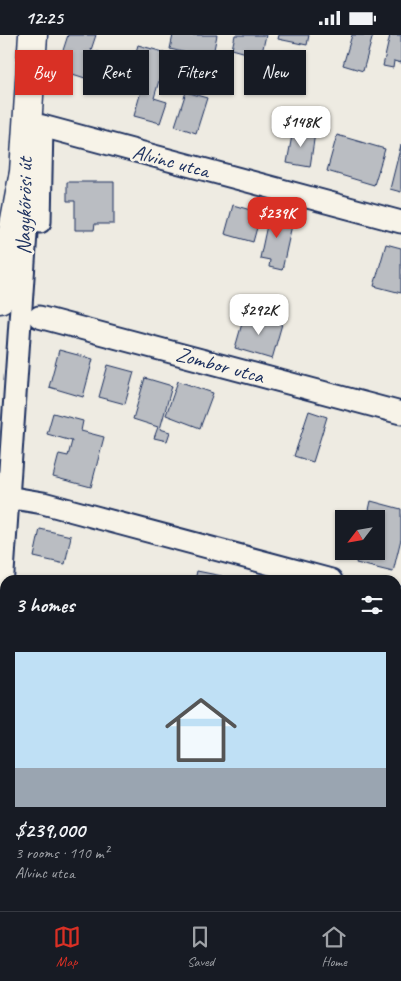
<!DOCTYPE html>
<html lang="en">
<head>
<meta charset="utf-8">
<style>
  body { margin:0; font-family:Caveat,sans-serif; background:#20242c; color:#f1f3f6; height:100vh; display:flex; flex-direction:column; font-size:19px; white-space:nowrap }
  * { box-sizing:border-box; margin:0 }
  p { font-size:16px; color:#9ea1a6 }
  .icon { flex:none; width:28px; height:28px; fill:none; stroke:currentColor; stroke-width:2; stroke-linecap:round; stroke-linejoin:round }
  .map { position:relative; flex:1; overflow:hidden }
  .sheet { position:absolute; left:0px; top:540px; width:401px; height:336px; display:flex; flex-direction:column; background:#171b24; border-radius:15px 15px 0 0; box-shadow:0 1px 4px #0004 }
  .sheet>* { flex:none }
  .hud { position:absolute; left:15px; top:15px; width:371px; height:45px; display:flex; gap:10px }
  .needle { width:32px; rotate:239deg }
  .tools { position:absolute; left:335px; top:475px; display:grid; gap:10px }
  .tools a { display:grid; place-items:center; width:50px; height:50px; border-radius:0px; background:#171b24; box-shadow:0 1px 4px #0004; font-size:25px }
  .price { position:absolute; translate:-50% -42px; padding:0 11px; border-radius:10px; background:#fff; color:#222; font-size:16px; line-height:32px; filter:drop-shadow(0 1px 2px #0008) }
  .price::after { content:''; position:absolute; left:50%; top:30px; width:15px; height:11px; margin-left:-8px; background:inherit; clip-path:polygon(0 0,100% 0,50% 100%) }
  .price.current { background:#d93025; color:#fff }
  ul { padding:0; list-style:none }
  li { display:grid; align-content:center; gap:10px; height:265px; padding:0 15px }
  li span { display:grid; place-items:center; height:155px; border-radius:0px; color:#555 }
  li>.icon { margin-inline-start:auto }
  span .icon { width:90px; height:90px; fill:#fffc; stroke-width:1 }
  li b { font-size:21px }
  h2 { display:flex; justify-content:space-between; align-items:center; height:60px; padding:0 15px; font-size:21px }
  .pill { padding:0 18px; border-radius:0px; background:#171b24; box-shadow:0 1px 4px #0004; font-size:18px; line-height:45px }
  .pill.current { background:#d93025; color:#fff }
  .status { display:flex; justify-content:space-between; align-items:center; height:35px; padding:0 25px; background:#171b24; direction:ltr }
  .status svg { height:14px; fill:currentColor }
  .menu { display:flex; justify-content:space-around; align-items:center; height:70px; border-top:1px solid #363941; background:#171b24; font-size:14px; color:#9ea1a6 }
  .menu a { display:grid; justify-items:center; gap:2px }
  .menu .current { color:#d93025 }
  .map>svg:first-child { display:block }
  .building { fill:#babdc2; stroke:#1b2f5e }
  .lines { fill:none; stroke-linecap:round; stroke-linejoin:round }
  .minor-casing { stroke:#1b2f5e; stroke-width:25 }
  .major-casing { stroke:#1b2f5e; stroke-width:31 }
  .minor { stroke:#f7f3e8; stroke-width:21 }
  .major { stroke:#f7f3e8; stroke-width:28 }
  .labels { text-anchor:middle; stroke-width:5; stroke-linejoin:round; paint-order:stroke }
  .street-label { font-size:21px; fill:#1b2f5e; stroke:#f7f3e8 }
</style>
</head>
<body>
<div class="status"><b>12:25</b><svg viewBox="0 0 49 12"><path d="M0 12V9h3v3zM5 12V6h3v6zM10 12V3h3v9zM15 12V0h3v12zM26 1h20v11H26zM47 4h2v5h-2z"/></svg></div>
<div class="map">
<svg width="401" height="876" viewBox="0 0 401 876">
  <rect width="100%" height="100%" fill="#eeebe2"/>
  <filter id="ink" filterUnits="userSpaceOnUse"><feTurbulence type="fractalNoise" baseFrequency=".02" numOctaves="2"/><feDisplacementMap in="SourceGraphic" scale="10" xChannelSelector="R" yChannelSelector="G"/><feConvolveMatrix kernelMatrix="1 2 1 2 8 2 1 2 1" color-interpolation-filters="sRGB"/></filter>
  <g filter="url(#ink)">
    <g class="building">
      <polygon points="68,0 96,0 91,15 101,18 97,32 89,29 85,43 57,34"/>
      <polygon points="173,0 217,0 212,24 170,14"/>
      <polygon points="235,0 266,0 261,22 232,14"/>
      <polygon points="279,0 309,0 307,10 278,4"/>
      <polygon points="352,0 373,0 363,36 343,30"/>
      <polygon points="390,0 401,0 401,28 394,26 393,33 383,31"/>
      <polygon points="138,10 167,18 154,63 167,67 160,88 134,81 145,42 130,37"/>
      <polygon points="186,57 207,63 196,98 175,91"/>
      <polygon points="293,95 315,98 310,132 287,128"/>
      <polygon points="337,100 385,114 374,150 327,136"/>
      <polygon points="401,110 401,157 390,154"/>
      <polygon points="67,147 114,147 114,189 95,189 94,195 75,195 75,166 67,166"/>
      <polygon points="233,170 261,178 253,207 225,199"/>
      <polygon points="270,176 294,181 282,235 269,232 270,225 260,223"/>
      <polygon points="386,209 401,213 401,258 374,251"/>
      <polygon points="245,278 282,289 272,324 235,313"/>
      <polygon points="59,315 93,324 83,362 49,352"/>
      <polygon points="108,330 134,337 125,369 99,362"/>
      <polygon points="145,343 172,351 160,394 170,397 167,406 154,403 158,392 133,384"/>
      <polygon points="178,346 213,358 200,393 166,380"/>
      <polygon points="309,376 327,382 313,427 294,421"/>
      <polygon points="53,378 83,386 81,396 104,402 91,452 53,442 59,419 68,421 72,406 47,399"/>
      <polygon points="371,466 401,474 401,504 393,537 356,528 359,516 376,516 376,484 367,484"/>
      <polygon points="40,494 71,501 65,529 34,522"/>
      <polygon points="197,536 222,541 222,545 195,545"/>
      <polygon points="396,777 401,778 401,801 396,800"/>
      <polygon points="3,829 5,871 35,871 35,876 0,876"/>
      <polygon points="98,871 122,871 127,872 126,876 97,876"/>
      <polygon points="319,871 338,871 336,876"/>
      <polygon points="356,871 386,871 384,876 354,876"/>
    </g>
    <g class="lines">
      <g class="minor-casing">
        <g id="minor">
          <polyline points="27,90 42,91 401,187"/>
          <polyline points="40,187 42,91"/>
          <polyline points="39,282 401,378"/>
          <polyline points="7,462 43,468 331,545"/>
          <polyline points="396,562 401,564"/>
          <polyline points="0,582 26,198 26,173"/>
          <polyline points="0,636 5,638"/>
          <polyline points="396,742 401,744"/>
          <polyline points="0,810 5,811"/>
          <polyline points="222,871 239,876"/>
        </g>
      </g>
      <g class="major-casing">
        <polyline id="major" points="0,264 24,137 33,0"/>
      </g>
      <use href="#minor" class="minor"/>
      <use href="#major" class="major"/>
    </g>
  </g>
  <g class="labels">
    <g class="street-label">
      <text transform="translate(171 126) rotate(15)" y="7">Alvinc utca</text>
      <text transform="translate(24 171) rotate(-89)" y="7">Nagykőrösi út</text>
      <text transform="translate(220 330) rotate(15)" y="7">Zombor utca</text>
    </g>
  </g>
</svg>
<div class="tools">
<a><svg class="needle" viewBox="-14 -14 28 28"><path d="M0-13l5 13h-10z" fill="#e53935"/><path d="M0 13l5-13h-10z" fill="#9ea1a6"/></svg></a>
</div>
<b class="price" style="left:301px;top:113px">$148K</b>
<b class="price current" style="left:277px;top:204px">$239K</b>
<b class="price" style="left:259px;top:301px">$292K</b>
<div class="hud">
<a class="pill current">Buy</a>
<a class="pill">Rent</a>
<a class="pill">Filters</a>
<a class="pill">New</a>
</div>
<section class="sheet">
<h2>3 homes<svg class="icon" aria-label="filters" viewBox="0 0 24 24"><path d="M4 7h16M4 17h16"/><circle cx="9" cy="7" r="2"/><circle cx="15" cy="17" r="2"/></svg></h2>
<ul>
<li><span style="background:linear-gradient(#bfe0f5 75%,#9aa5b1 0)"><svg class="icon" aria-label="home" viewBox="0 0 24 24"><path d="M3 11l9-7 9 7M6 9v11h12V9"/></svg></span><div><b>$239,000</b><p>3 rooms · 110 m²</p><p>Alvinc utca</p></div></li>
</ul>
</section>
</div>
<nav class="menu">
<a class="current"><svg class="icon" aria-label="map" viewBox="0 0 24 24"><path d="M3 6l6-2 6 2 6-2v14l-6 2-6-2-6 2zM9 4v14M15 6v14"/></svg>Map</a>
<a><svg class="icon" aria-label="saved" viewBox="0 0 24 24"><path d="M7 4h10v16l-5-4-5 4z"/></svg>Saved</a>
<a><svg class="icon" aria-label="home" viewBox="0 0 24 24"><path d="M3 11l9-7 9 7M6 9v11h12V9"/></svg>Home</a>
</nav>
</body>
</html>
